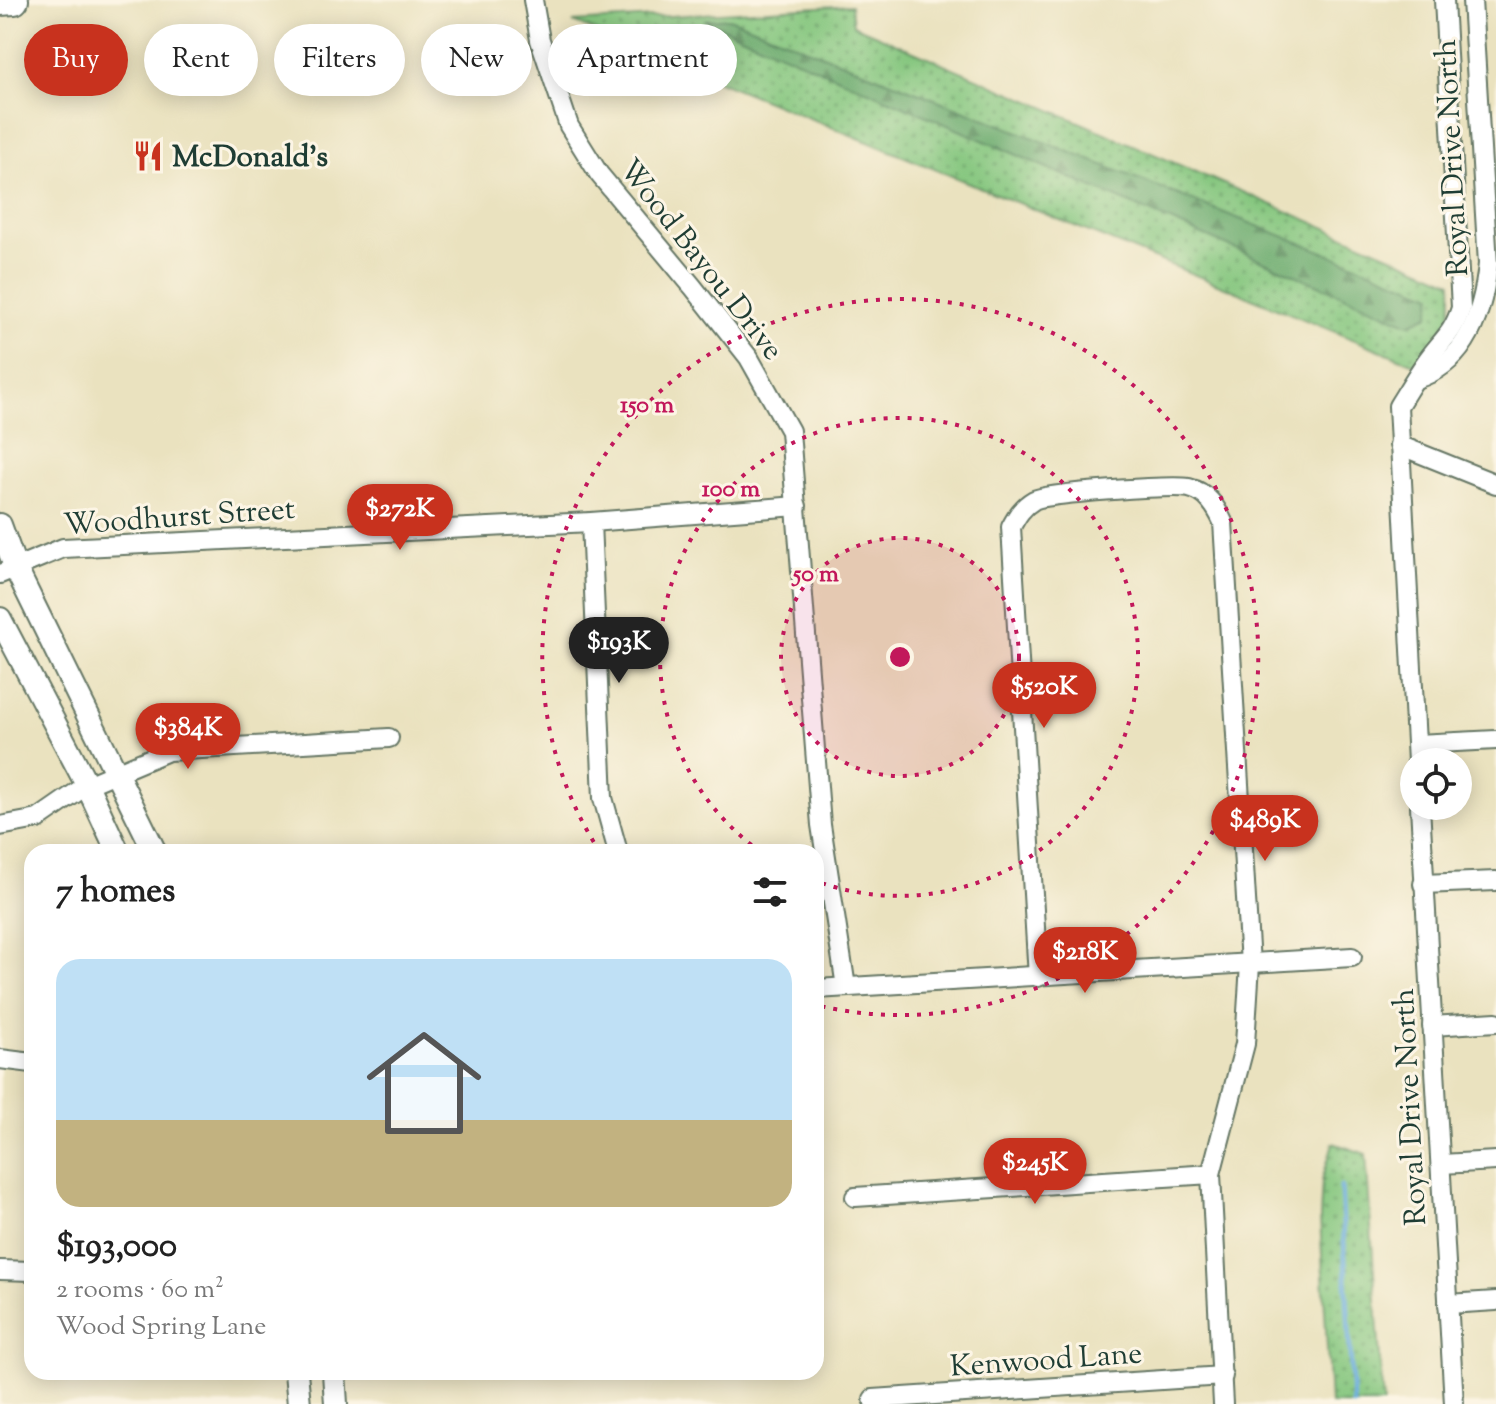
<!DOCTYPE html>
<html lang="en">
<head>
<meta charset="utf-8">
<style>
  body { margin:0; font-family:"Sorts Mill Goudy",serif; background:#f6f6f6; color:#222; height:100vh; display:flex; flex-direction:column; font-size:30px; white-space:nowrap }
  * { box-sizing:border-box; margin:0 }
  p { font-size:26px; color:#767676 }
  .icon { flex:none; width:44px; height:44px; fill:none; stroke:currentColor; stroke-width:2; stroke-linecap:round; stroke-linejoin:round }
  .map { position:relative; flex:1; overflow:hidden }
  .side { position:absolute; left:24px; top:844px; width:800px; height:536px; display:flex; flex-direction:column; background:#fff; border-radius:24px; box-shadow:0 4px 20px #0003 }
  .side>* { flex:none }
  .top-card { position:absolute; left:24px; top:24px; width:800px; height:72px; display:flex; gap:16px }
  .controls { position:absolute; left:1400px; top:748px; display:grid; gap:16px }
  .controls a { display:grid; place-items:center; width:72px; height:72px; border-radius:50%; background:#fff; box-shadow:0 4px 20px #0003; font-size:40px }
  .price { position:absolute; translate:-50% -68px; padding:0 18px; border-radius:28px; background:#c8321e; color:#fff; font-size:26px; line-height:52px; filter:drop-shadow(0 2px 4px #0008) }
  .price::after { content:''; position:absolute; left:50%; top:48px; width:24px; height:18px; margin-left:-12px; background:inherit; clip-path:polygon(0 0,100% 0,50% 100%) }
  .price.active { background:#222; color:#fff }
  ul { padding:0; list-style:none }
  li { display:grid; align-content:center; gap:16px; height:424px; padding:0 32px }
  li span { display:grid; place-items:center; height:248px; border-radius:24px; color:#555 }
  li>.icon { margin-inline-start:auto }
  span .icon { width:144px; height:144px; fill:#fffc; stroke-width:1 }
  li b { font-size:34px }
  h2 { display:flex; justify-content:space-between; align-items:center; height:96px; padding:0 32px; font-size:34px }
  .pill { padding:0 28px; border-radius:36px; background:#fff; box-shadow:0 4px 20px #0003; font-size:28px; line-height:72px }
  .pill.active { background:#c8321e; color:#fff }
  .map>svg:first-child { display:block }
  .grass { fill:url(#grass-dots); stroke:#528259; stroke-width:2 }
  .forest { fill:url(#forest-firs); stroke:#457450; stroke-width:2 }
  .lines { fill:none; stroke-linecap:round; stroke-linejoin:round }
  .stream { stroke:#69acde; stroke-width:5 }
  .minor-casing { stroke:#667765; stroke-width:22 }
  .tertiary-casing { stroke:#667765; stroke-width:26 }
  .primary-casing { stroke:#667765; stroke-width:32 }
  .minor { stroke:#fff; stroke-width:18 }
  .tertiary { stroke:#fff; stroke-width:22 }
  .primary { stroke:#fff; stroke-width:28 }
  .ring { fill:none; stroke:#c2185b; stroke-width:4; stroke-dasharray:4 8 }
  .labels { text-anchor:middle; stroke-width:6; stroke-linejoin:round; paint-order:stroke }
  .poi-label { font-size:30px; font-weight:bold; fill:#1f3d34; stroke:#fcf5e5; text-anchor:start }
  .street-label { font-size:30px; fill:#1f3d34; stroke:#fcf5e5 }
  .centre { fill:#c2185b; stroke:#fcf5e5; stroke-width:4 }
  .ring-label { font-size:24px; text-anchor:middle; font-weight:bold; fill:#c2185b; stroke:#fcf5e5; stroke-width:6; stroke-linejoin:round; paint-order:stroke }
</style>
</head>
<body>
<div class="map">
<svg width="1496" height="1404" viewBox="0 0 1496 1404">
  <defs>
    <pattern id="grass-dots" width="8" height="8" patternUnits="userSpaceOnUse" patternTransform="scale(2)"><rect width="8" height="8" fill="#84c67e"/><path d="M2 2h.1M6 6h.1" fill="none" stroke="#6ba268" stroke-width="1.8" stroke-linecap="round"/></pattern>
    <pattern id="forest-firs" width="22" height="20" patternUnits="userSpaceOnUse" patternTransform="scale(2)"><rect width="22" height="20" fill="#6bab6d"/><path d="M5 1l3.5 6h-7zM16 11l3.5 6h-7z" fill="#578c5a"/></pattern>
  </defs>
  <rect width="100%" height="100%" fill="#fcf5e5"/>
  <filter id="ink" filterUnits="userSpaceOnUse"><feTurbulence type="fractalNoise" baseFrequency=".0125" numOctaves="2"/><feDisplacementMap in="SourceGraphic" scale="16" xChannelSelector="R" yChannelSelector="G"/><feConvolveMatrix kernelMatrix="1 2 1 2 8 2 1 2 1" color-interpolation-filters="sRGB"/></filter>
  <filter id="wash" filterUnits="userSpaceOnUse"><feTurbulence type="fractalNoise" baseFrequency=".006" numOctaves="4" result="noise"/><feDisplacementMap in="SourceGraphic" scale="32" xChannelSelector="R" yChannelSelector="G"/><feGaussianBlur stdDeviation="1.8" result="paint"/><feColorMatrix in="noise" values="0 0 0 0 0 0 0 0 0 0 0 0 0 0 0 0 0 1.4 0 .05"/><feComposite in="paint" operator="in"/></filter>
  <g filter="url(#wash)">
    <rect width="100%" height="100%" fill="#eae2bf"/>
    <g class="grass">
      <path d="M851,5l2,20 599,257c2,45 -8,51 -38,82l-841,-342z"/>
      <polygon points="1333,1143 1366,1154 1383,1404 1330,1404 1320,1218 1322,1180"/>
    </g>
    <polygon class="forest" points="729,18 1433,295 1429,315 1409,324 704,20"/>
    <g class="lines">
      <polyline class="stream" points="1341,1187 1353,1404"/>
    </g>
  </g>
  <g filter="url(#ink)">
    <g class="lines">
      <g class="minor-casing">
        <g id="minor">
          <polyline points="533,0 540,40 569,126 599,174 693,287 749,358 790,431 821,825 846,987"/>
          <path d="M1416,379c51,-16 67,-66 72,-115l-16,-264"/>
          <polyline points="1399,445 1496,484"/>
          <polyline points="591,522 603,798 618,852"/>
          <polyline points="0,574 63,548 591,522 797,506"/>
          <polyline points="1417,744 1496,740"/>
          <path d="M1417,762l-19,-356c9,-14 18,-30 28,-44 15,-22 26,-26 35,-54l-17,-308"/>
          <polyline points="1420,806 1454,1404"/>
          <polyline points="0,826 38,819 87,785 168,751 389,738"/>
          <polyline points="1423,884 1496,881"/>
          <path d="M1038,977l-27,-450c6,-11 11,-20 23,-27 12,-7 139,-15 155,-12 18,4 27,19 34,34l27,442 -5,80 -34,130 12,230"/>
          <polyline points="816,989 1352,957"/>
          <polyline points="1432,1026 1496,1022"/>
          <polyline points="0,1059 32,1063"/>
          <polyline points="1441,1164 1496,1161"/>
          <polyline points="855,1197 1211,1174"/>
          <polyline points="0,1270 32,1271"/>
          <polyline points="1448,1304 1496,1301"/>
          <polyline points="873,1399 1223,1376"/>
        </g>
      </g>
      <g class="tertiary-casing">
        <g id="tertiary">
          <polyline points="0,525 16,569 155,852"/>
          <polyline points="0,619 87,785 118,852"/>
          <polyline points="296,1372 299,1404"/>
          <polyline points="334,1372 336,1404"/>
        </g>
      </g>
      <g class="primary-casing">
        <polyline id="primary" points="0,1 14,0"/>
      </g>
      <use href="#minor" class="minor"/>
      <use href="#tertiary" class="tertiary"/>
      <use href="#primary" class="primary"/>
    </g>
  </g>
  <circle cx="900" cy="657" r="119" fill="#c2185b" fill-opacity=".12"/>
  <g class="ring">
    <circle cx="900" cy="657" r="119"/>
    <path d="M761 852A239 239 0 1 1 816 881"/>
    <path d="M600 852A358 358 0 1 1 816 1005"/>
  </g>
  <defs>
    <g id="restaurant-bare" transform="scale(2.4)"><path d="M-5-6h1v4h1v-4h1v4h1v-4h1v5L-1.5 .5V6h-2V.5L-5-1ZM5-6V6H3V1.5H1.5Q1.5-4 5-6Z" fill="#c8321e" stroke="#fcf5e5" stroke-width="2.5" paint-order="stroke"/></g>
  </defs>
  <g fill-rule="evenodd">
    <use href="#restaurant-bare" x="148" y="156"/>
  </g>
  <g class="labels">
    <g class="poi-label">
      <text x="172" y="166">McDonald's</text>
    </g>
    <g class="street-label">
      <text transform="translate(1451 158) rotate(-93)" y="10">Royal Drive North</text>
      <text transform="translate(702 259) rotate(52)" y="10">Wood Bayou Drive</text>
      <text transform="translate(179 516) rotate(-4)" y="10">Woodhurst Street</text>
      <text transform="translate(1409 1107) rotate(-93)" y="10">Royal Drive North</text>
      <text transform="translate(1046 1359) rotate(-4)" y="10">Kenwood Lane</text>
    </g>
  </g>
  <circle cx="900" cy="657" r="12" class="centre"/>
  <g class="ring-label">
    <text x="647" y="412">150 m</text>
    <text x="731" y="496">100 m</text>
    <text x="816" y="581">50 m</text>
  </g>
</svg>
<div class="controls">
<a><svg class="icon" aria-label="locate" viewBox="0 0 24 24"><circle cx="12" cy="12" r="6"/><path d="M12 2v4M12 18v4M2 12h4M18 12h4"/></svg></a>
</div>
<b class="price" style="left:400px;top:552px">$272K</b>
<b class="price active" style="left:619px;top:685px">$193K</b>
<b class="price" style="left:1044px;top:730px">$520K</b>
<b class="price" style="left:188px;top:771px">$384K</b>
<b class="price" style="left:1265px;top:863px">$489K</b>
<b class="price" style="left:1085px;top:995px">$218K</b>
<b class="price" style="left:1035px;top:1206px">$245K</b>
<div class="top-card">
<a class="pill active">Buy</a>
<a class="pill">Rent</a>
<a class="pill">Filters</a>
<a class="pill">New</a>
<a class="pill">Apartment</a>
</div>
<section class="side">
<h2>7 homes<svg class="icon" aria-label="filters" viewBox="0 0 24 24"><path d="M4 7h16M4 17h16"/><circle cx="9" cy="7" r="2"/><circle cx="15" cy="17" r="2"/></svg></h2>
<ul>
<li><span style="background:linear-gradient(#bfe0f5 65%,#c2b280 0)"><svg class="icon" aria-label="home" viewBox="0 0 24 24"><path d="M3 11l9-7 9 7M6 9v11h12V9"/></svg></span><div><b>$193,000</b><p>2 rooms · 60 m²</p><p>Wood Spring Lane</p></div></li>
</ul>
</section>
</div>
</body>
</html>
